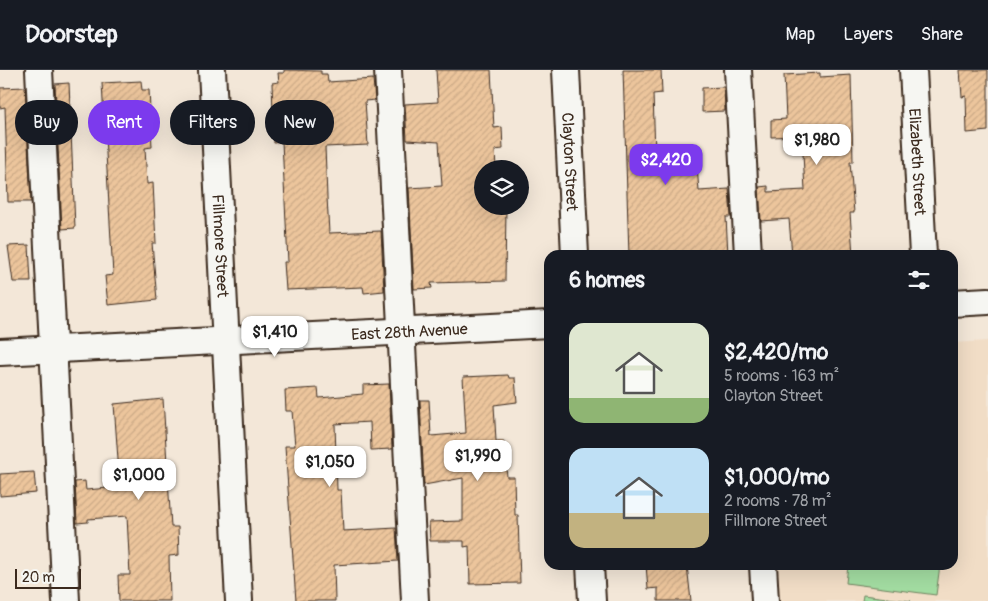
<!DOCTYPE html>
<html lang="en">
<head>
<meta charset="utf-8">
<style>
  body { margin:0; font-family:Pangolin,sans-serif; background:#242831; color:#f1f3f6; height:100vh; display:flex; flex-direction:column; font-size:19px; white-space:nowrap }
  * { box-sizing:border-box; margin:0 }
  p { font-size:16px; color:#9ea1a6 }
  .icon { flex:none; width:28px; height:28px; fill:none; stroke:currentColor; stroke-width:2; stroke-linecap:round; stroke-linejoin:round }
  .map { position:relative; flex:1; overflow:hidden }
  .side { position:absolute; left:544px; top:180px; width:414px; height:320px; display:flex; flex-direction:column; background:#171b24; border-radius:15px; box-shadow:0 5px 20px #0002 }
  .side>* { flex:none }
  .hud { position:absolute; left:15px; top:30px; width:454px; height:45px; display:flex; gap:10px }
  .fabs { position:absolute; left:474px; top:90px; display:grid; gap:10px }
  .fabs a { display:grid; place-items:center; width:55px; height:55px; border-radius:50%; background:#171b24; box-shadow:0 5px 20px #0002; font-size:25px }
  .scale { position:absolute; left:15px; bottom:12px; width:66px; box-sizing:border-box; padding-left:5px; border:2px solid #3b2a1e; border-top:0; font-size:14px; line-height:18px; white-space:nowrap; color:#3b2a1e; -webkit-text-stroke:4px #f6f6f2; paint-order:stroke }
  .price { position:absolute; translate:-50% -42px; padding:0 11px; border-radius:10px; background:#fff; color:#222; font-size:16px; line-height:32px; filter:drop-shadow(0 1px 2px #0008) }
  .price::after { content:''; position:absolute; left:50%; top:30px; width:15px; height:11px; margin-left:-8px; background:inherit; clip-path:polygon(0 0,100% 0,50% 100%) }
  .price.current { background:#7c3aed; color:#fff }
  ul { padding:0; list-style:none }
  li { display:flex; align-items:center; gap:15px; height:125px; padding:0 25px }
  li span { display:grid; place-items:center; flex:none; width:140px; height:100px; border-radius:15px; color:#555 }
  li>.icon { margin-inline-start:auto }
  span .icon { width:60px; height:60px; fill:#fffc; stroke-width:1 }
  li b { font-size:21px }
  h2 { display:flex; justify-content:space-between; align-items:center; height:60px; padding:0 25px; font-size:21px }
  .pill { padding:0 18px; border-radius:22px; background:#171b24; box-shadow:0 5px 20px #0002; font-size:18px; line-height:45px }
  .pill.current { background:#7c3aed; color:#fff }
  header { display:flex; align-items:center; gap:30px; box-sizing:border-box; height:70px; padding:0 25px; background:#171b24; border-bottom:1px solid #363941 }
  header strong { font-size:24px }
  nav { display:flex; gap:28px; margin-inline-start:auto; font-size:18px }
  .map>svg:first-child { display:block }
  .built { fill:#f1ddc6 }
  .pitch { fill:#a3dda2; stroke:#6f8460 }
  .building { fill:url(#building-hatch); stroke:#3b2a1e }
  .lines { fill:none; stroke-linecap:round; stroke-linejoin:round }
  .minor-casing { stroke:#3b2a1e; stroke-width:30 }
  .minor { stroke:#f6f6f2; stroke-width:26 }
  .labels { text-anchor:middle; stroke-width:4; stroke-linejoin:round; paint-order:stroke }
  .street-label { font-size:16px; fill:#3b2a1e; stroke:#f6f6f2 }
</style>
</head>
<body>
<header>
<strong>Doorstep</strong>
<nav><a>Map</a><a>Layers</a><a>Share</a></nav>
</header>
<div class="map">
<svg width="988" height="531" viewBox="0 0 988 531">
  <defs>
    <pattern id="building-hatch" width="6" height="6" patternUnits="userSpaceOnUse" patternTransform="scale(1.25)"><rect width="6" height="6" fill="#ecc59c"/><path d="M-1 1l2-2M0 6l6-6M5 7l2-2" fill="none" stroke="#cba986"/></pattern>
  </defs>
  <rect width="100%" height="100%" fill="#f3e7d8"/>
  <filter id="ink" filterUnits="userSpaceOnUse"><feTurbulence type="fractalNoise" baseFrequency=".02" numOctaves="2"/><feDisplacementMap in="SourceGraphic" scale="10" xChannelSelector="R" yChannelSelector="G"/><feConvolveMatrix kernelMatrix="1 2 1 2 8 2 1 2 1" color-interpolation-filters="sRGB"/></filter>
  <g filter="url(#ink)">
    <polygon class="built" points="988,271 988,531 765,531 763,495 952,495 953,273"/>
    <g class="pitch">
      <polygon points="848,495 940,495 936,525 846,513"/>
      <polygon points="863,525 911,531 862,531"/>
    </g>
    <g class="building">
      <polygon points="284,0 321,1 321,4 327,4 328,12 373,9 375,30 365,31 368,75 325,77 327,127 329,163 381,161 384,221 364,223 363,217 286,220 284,192 288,192 282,72 274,73 272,13 279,12 278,3 284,3"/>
      <polygon points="436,0 491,0 494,58 502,57 503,79 495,80 496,99 482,99 482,136 506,136 505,211 431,213 432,218 414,219 409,118 442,116 439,72 407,70 405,34 438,32"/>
      <polygon points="623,0 661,0 662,23 653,24 655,83 669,82 669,86 696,84 699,121 729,119 731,147 726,147 728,185 629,185"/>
      <polygon points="960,0 988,0 988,61 967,63 966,26 962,27"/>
      <polygon points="820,3 820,7 851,5 853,92 850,92 854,143 850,143 853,185 792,185 789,149 761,151 759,117 768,116 768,122 805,120 802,66 771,67 771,50 786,49 784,5"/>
      <polygon points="141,11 142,20 149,20 152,77 145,78 147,114 153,113 156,173 152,173 157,230 108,235 105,206 113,205 102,13"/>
      <polygon points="69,13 75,158 62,159 55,14"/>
      <polygon points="25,17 31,132 8,132 5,37 0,38 0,18"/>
      <polygon points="724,17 725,41 702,42 702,18"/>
      <polygon points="29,175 31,212 13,212 8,176"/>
      <polygon points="508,305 509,308 515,308 517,332 494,335 496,371 504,371 507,407 514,407 515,445 518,445 520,513 470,514 469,476 464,477 464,471 430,471 429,452 463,451 463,408 424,415 420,330 429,330 431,366 466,363 463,307"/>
      <polygon points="389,314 392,379 371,380 370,352 335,354 337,420 341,420 343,461 396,458 398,491 334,495 335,531 296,531 285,376 295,376 292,341 286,341 285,320 318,318 319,328 363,324 363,315"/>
      <polygon points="163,329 171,457 178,457 179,485 169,486 170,531 119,531 118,505 130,505 127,446 88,449 88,452 77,453 75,412 85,411 86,420 120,417 114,334"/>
      <polygon points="34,402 36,423 0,426 0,404"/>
      <polygon points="646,495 687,495 691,531 658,531 658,518 648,519"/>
    </g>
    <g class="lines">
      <g class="minor-casing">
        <g id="minor">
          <polyline points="39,0 66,531"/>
          <path id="s1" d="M212,0l27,531"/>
          <polyline points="388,0 415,531"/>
          <path id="s2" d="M566,0l9,185"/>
          <polyline points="738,0 748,185"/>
          <path id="s3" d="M913,0l10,185"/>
          <polyline points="952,233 988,231"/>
          <path id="s4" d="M0,282l549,-28"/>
          <polyline points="590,495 592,531"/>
          <polyline points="763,495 765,531"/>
        </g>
      </g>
      <use href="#minor" class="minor"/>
    </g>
  </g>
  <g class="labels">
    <g class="street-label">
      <text dy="6" stroke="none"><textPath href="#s2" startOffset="92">Clayton Street</textPath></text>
      <text dy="6" stroke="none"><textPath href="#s3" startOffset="92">Elizabeth Street</textPath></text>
      <text dy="6" stroke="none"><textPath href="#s1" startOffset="176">Fillmore Street</textPath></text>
      <text dy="6" stroke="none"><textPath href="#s4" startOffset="410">East 28th Avenue</textPath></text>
    </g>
  </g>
</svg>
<div class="fabs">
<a><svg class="icon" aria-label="layers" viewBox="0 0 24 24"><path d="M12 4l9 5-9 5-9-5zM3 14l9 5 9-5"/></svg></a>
</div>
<div class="scale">20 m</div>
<b class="price" style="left:817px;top:96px">$1,980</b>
<b class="price current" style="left:666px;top:116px">$2,420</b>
<b class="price" style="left:275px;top:288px">$1,410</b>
<b class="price" style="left:478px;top:412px">$1,990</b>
<b class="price" style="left:330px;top:418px">$1,050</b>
<b class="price" style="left:139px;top:431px">$1,000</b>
<div class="hud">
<a class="pill">Buy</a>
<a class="pill current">Rent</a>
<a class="pill">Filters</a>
<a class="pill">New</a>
</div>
<section class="side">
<h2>6 homes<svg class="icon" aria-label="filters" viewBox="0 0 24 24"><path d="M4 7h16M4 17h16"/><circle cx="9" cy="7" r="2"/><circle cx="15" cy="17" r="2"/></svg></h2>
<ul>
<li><span style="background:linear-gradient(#dfe7d0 75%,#8fb573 0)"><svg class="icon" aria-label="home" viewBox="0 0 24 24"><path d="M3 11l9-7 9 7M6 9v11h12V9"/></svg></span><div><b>$2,420/mo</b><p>5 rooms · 163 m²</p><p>Clayton Street</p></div></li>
<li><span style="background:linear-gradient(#bfe0f5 65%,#c2b280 0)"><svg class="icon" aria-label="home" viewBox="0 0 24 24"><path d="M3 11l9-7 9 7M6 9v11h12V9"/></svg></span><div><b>$1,000/mo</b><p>2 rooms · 78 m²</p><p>Fillmore Street</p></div></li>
</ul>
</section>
</div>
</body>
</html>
